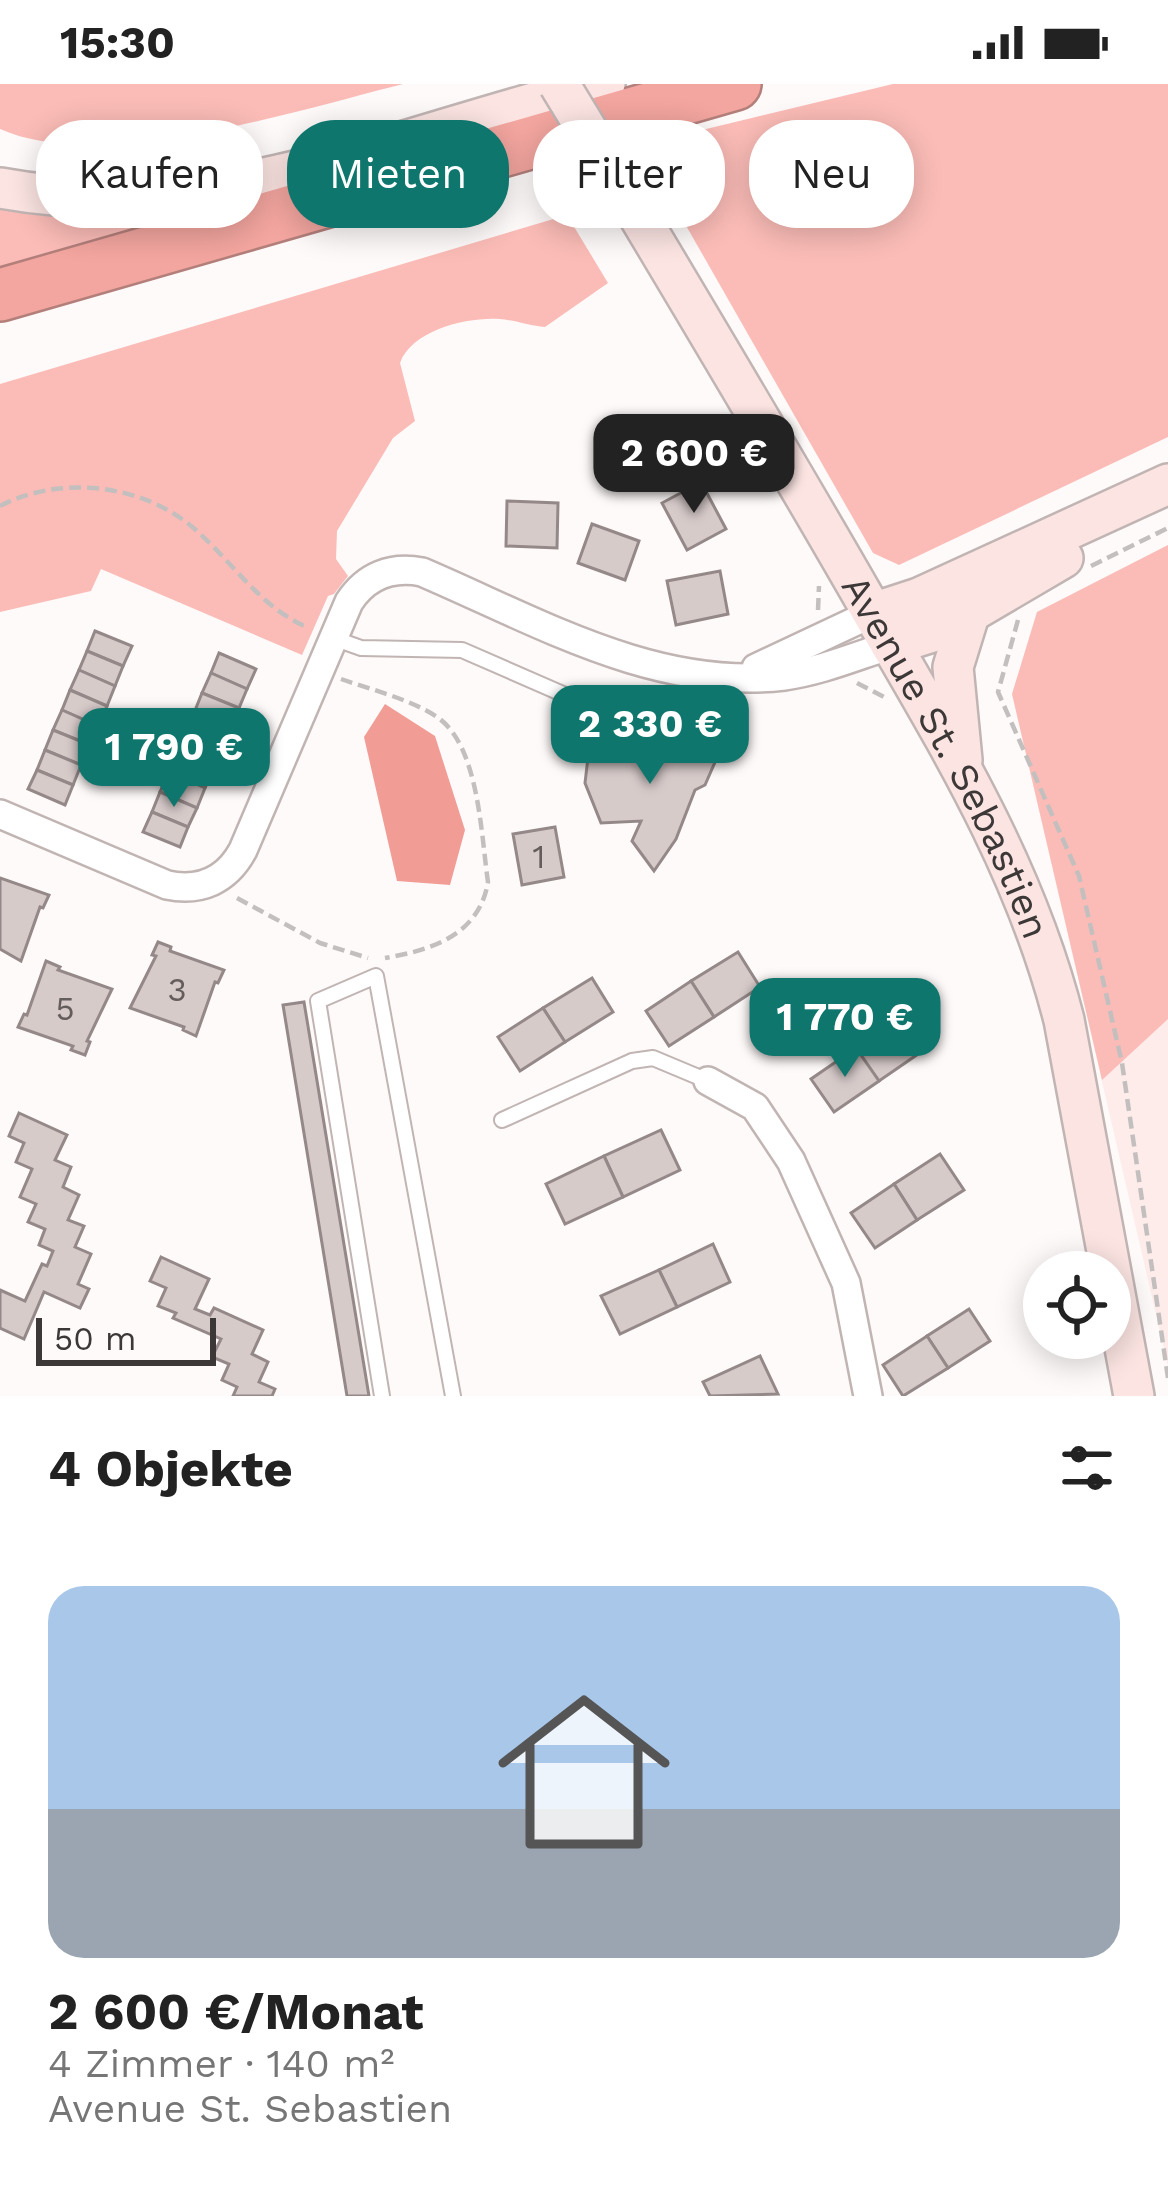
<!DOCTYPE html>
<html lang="de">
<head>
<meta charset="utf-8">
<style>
  body { margin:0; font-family:"Work Sans",sans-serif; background:#f2f2f2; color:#222; height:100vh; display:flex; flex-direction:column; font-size:45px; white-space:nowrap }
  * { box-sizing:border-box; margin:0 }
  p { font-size:39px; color:#767676 }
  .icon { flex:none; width:66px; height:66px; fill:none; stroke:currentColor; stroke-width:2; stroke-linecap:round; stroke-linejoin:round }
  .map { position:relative; height:1312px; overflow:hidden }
  .side { display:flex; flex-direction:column; background:#fff; flex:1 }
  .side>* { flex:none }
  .hud { position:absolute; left:36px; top:36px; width:1098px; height:108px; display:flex; gap:24px }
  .tools { position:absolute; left:1023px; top:1167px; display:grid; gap:24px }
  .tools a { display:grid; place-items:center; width:108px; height:108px; border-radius:50%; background:#fff; box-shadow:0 6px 30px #0003; font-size:60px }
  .scale { position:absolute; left:36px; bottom:30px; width:180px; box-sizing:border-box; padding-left:12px; border:6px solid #3d3838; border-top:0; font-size:33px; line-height:42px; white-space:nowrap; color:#3d3838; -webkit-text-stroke:9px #fefaf9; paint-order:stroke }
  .price { position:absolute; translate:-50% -102px; padding:0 27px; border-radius:24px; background:#0f766e; color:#fff; font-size:39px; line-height:78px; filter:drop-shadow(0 3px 6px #0008) }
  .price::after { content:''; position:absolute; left:50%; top:72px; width:36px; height:27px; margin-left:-18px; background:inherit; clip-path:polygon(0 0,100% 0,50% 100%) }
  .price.active { background:#222; color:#fff }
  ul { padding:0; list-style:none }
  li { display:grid; align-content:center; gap:24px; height:636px; padding:0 48px }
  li+li { border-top:3px solid #e0e0e0 }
  li span { display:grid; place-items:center; height:372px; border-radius:36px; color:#555 }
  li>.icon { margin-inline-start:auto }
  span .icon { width:216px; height:216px; fill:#fffc; stroke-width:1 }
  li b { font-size:51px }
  h2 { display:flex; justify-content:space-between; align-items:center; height:144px; padding:0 48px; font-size:51px }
  .tag { padding:0 42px; border-radius:48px; background:#fff; box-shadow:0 6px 30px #0003; font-size:42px; line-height:108px }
  .tag.active { background:#0f766e; color:#fff }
  .status { display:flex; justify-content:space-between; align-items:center; height:84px; padding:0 60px; background:#fff; direction:ltr }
  .status svg { height:33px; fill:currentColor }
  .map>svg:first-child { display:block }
  .built { fill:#fdecea }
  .green { fill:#fbbcb7 }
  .water { fill:#f29c96 }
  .building { fill:#d7cbca; stroke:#948988; stroke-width:3 }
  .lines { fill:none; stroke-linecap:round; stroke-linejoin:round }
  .lane-casing { stroke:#c1b5b4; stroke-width:18 }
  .street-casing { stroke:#c1b5b4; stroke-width:32 }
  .secondary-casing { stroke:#c1b5b4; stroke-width:44 }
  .highway-casing { stroke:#b37f7b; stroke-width:56 }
  .path { stroke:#c3bfbe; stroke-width:4.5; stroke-dasharray:12 6; stroke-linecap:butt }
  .lane { stroke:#fff; stroke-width:14 }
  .street { stroke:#fff; stroke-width:27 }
  .secondary { stroke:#fbe4e2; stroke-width:39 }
  .highway { stroke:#f3a59f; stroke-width:51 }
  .secondary-bridge-casing { stroke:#c1b5b4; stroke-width:44; stroke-linecap:butt }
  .secondary-bridge { stroke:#fbe4e2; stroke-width:39 }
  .labels { text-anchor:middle; stroke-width:10; stroke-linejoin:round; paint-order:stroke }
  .number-label { font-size:33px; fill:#645d5c }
  .street-label { font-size:39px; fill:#3d3838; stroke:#fefaf9 }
</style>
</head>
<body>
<div class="status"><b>15:30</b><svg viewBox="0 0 49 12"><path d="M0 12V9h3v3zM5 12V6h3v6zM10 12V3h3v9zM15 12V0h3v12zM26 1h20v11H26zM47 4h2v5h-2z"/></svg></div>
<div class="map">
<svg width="1168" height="1312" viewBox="0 0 1168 1312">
  <rect width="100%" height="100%" fill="#fefaf9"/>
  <polygon class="built" points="1168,461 1168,1282 1012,610 1037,528"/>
  <g class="green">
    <path d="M0,0h403c-104,26 -303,90 -403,45z"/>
    <polygon points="893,0 1168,0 1168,353 899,481 873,469 640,61"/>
    <polygon points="316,105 0,195 0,117"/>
    <path d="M567,131l41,68 -63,44c-15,-1 -30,-7 -46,-8 -32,-2 -87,11 -99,44l15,58 -22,17 -56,93 -1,28 12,17 -14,18 -6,2 -26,59 -201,-86 -10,22 -91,21v-228z"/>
    <polygon points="1168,461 1168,935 1102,996 1012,610 1037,528"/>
  </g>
  <polygon class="water" points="385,620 435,652 465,746 450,801 397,797 364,653"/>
  <g class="building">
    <polygon points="701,398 726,445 687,466 662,419"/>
    <polygon points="507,417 558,419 557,464 506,462"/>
    <polygon points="592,440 639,457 625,496 578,479"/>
    <polygon points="720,487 728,530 676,541 667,497"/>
    <polygon points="95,547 132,562 123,582 87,567"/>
    <polygon points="87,567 123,582 115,602 79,586"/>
    <polygon points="219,569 256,585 247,605 211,589"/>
    <polygon points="79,586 115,602 107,622 70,606"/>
    <polygon points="211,589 247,605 239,624 202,609"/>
    <polygon points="70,606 107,622 98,642 62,626"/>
    <polygon points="202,609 239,624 230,644 194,629"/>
    <polygon points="62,626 98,642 90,661 53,646"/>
    <polygon points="194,629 230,644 222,664 186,649"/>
    <polygon points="651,636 719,669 705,701 695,706 676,755 654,787 632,757 641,737 601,739 585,699 589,665 637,673"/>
    <polygon points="53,646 90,661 81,681 45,666"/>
    <polygon points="186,649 222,664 214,684 177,668"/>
    <polygon points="45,666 81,681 73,701 37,686"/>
    <polygon points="177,668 214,684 205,704 169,688"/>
    <polygon points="37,686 73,701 65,721 28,705"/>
    <polygon points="169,688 205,704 197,724 160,708"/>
    <polygon points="160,708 197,724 188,743 152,728"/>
    <polygon points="152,728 188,743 180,763 143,748"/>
    <polygon points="555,743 564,793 522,801 513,750"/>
    <polygon points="0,794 49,811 43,824 40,823 21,877 0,865"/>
    <polygon points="158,858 171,863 170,867 224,886 218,899 215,898 196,952 183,946 184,943 130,924 156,872 152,871"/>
    <polygon points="738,868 760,903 714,933 691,897"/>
    <polygon points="46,877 60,883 58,886 112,905 87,957 90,958 85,971 71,966 73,962 18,943 24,930 27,931"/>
    <polygon points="592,894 613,928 565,958 543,924"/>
    <polygon points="691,897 714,933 669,962 646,927"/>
    <polygon points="304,918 369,1312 347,1312 283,921"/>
    <polygon points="543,924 565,958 520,987 498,953"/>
    <polygon points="899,936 921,968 879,997 856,964"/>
    <polygon points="856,964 879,997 834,1028 811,995"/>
    <polygon points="19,1029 67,1051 55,1076 71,1083 63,1103 79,1111 68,1136 84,1142 75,1163 91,1170 78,1200 89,1205 80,1224 44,1208 24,1255 0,1244 0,1206 25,1217 42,1180 47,1182 53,1167 39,1161 45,1145 28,1138 36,1120 20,1113 32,1085 16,1078 24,1059 9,1052"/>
    <polygon points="661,1046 680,1086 623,1113 604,1072"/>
    <polygon points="940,1070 964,1106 917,1136 894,1100"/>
    <polygon points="604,1072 623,1113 565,1140 546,1100"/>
    <polygon points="894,1100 917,1136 875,1164 851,1129"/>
    <polygon points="713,1160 730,1198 677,1223 659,1186"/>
    <polygon points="161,1173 209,1195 195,1225 210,1231 214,1224 263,1246 252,1270 268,1278 259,1298 275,1305 272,1312 233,1312 237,1303 222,1296 229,1280 212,1273 221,1255 173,1234 176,1229 158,1222 166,1204 150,1197"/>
    <polygon points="659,1186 677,1223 620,1250 601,1212"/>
    <polygon points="969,1225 990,1257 948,1284 927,1252"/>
    <polygon points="927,1252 948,1284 903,1312 883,1281"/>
    <polygon points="760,1272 778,1310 710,1312 703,1298"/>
  </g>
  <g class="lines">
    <g class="lane-casing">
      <g id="lane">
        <polyline points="333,554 361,564 462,566 611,631"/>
        <polyline points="502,1036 632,977 653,974 708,997"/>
        <polyline points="382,1312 318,917 376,892 453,1312"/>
      </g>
    </g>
    <g class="street-casing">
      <g id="street">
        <polyline points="756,584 873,529"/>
        <path d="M0,730l167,71c34,7 60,-5 76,-35l106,-248c17,-26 42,-36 73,-30 115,49 233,119 362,104 37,-5 72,-20 107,-31"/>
        <polyline points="708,997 755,1023 791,1077 846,1199 868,1312"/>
      </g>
    </g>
    <g class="secondary-casing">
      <g id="secondary">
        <path id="s1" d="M612,87c87,146 175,292 259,439 78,135 154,257 193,410l70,376"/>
        <path d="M0,104c209,39 407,-57 605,-104"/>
        <polyline points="873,529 919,514 1168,400"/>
        <polyline points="891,561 942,545 1063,474"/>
        <polyline points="962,676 953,583 970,528"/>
      </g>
    </g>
    <g class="highway-casing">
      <polyline id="highway" points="0,211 735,0"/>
    </g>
    <g class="path">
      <path d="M0,422c62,-32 146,-22 198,26 37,33 64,77 111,96"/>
      <polyline points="1091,482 1168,444"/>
      <polyline points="818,526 819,502"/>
      <polyline points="1018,536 998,608 1079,792 1122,979 1168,1294"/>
      <path d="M341,595c31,11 69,20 96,38 42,28 44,118 51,165 -9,53 -56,68 -103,76"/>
      <polyline points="857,599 884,613"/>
      <polyline points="237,814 320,859 368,874"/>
    </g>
    <use href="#lane" class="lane"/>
    <use href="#street" class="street"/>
    <use href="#secondary" class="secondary"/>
    <use href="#highway" class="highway"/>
    <g class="secondary-bridge-casing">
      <polyline id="secondary-bridge" points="559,0 612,87"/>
    </g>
    <use href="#secondary-bridge" class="secondary-bridge"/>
  </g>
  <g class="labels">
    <g class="number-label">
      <text x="539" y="784">1</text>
      <text x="177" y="917">3</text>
      <text x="65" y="936">5</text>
    </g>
    <g class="street-label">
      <text dy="14" stroke="none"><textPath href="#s1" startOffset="675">Avenue St. Sebastien</textPath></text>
    </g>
  </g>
</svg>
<div class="tools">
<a><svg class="icon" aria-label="locate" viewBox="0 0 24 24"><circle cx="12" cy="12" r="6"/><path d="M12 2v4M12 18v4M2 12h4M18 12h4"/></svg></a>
</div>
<div class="scale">50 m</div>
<b class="price active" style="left:694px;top:432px">2 600 €</b>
<b class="price" style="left:650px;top:703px">2 330 €</b>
<b class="price" style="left:174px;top:726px">1 790 €</b>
<b class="price" style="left:845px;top:996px">1 770 €</b>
<div class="hud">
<a class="tag">Kaufen</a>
<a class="tag active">Mieten</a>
<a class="tag">Filter</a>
<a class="tag">Neu</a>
</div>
</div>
<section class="side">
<h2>4 Objekte<svg class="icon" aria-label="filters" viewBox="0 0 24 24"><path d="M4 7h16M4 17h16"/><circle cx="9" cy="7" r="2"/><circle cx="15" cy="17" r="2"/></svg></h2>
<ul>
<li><span style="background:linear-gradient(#a9c7e8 60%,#9aa5b1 0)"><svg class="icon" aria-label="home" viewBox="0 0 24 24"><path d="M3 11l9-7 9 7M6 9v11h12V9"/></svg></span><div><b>2 600 €/Monat</b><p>4 Zimmer · 140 m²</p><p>Avenue St. Sebastien</p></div></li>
</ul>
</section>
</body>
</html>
